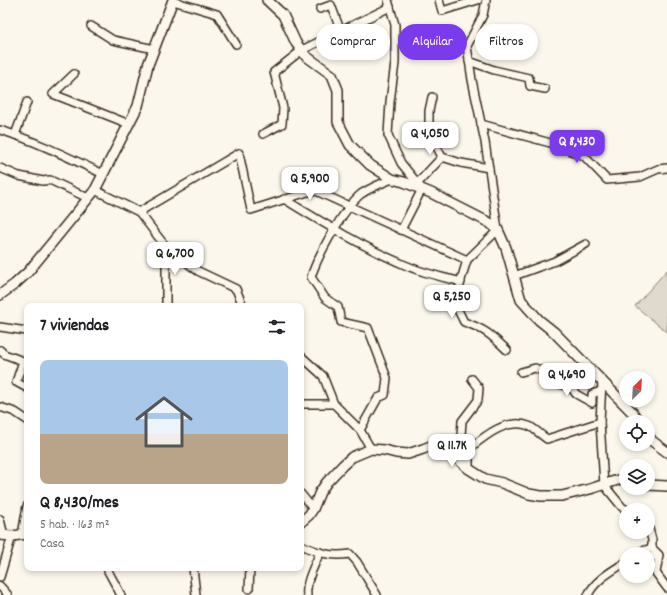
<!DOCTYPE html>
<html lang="es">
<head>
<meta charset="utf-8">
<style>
  body { margin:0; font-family:Dekko,sans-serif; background:#f6f6f6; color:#202124; height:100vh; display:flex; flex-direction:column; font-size:15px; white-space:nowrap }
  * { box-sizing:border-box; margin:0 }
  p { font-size:13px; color:#757577 }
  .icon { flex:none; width:22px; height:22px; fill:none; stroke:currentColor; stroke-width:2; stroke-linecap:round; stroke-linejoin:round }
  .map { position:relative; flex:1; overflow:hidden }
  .panel { position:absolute; left:24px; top:303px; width:280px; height:268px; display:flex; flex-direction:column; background:#fff; border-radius:8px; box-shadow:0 2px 6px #0003 }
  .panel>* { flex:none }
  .banner { position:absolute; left:316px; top:24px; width:291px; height:36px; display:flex; gap:8px }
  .needle { width:26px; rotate:24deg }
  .fabs { position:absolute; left:619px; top:371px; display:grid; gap:8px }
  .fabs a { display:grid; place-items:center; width:36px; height:36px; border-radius:50%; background:#fff; box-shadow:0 2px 6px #0003; font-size:20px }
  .price { position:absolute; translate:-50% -34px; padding:0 9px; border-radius:8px; background:#fff; color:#222; font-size:13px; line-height:26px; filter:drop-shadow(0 1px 2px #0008) }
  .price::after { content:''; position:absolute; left:50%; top:24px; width:12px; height:9px; margin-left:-6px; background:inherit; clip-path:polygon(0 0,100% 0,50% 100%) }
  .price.current { background:#7c3aed; color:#fff }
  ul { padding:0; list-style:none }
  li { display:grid; align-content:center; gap:8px; height:212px; padding:0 16px }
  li+li { border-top:1px solid #e0e0e0 }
  li span { display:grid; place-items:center; height:124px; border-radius:8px; color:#555 }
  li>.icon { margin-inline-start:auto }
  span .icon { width:72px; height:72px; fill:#fffc; stroke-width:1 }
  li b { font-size:17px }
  h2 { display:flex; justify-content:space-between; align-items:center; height:48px; padding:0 16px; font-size:17px }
  .tag { padding:0 14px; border-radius:18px; background:#fff; box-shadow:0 2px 6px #0003; font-size:14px; line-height:36px }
  .tag.current { background:#7c3aed; color:#fff }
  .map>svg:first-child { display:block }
  .green { fill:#dfd9ce; stroke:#8d8276 }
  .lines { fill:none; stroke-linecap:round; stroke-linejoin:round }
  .minor-casing { stroke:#3b2a1e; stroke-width:10 }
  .tertiary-casing { stroke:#3b2a1e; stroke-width:12 }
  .minor { stroke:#fbf7ec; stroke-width:7 }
  .tertiary { stroke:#fbf7ec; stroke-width:9 }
</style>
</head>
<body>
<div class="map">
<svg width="667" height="595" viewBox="0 0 667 595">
  <rect width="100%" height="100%" fill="#fbf7ec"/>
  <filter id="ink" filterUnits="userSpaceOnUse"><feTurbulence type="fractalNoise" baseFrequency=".025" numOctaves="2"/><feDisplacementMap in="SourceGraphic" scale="8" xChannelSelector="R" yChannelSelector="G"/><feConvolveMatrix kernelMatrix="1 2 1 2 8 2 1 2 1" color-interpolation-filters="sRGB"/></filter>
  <g filter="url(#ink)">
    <polygon class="green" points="667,270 667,332 635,306"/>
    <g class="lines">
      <g class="minor-casing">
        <g id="minor">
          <polyline points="388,0 395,25 395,63 390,102 388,135 401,163 422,189 401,230"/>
          <polyline points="439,0 442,11 478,0"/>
          <polyline points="173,1 217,14 236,44"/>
          <polyline points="320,9 331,5 341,32"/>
          <polyline points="91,26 113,40 154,49"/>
          <polyline points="469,61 494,70 529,78 530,86 545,89"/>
          <polyline points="74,74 53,94 129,124"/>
          <polyline points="432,97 429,111 429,132 442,157 461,163 489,168"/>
          <polyline points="481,124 554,144 584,156 607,180 640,177 658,169 667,168"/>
          <path d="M0,130c36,11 70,28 103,44"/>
          <polyline points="263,134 282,124 283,108 274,72 302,50 390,7"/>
          <polyline points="15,135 27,102"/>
          <polyline points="0,168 19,176 43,181 50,180 88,198"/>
          <polyline points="417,184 442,157"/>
          <polyline points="95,190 139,212 166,247 198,271 236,289 243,306"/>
          <path d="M284,199c39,24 79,48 121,66 18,8 37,12 56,17"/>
          <polyline points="139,212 239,153 251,210 314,190 467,260 498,230 485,142 472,80 467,46 483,15 486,0"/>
          <path d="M467,260l-6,20 -5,26 8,16c21,7 27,13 43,28"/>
          <polyline points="514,276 555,261 586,244"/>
          <polyline points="166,306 166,247"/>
          <polyline points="0,327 27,331"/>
          <polyline points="0,350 4,354 23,361 16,382 27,388"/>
          <polyline points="301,356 323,376 334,404"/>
          <polyline points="521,372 535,368 546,373 560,384 571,387 576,394 592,403 592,394 601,391"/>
          <polyline points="602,381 600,422 604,485 622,507 627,510"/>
          <polyline points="301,404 334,404 360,430 371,449"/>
          <polyline points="0,407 15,412 27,420"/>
          <path d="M360,430l18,-32 7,-3 2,-17 -19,-50 -27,-6 -3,-15 -13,-9 -14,-21c7,-22 33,-69 50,-83 9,-6 21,-11 31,-15"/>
          <path d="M464,453c16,-13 42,-37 65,-27 6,3 12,9 18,13l53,-17"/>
          <polyline points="469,469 469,459 459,447 461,436 462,421 478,400 479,388 472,379"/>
          <polyline points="301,494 313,509"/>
          <polyline points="0,519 4,536"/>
          <polyline points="648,525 652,540 652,548 659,555 656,573 667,588"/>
          <polyline points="22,535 27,506"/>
          <path d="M301,545c18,8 29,12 49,9l7,8 20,33"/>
          <polyline points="638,552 652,548"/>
          <polyline points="648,555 658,558"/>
          <polyline points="108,568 108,571 121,595"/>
          <polyline points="193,568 196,595"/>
          <polyline points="0,577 12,536"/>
          <polyline points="0,586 8,595"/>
          <polyline points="249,589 250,568"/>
          <path d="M307,595c-2,-13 8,-30 13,-43"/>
          <path d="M588,595c7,-15 24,-24 38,-33"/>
        </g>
      </g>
      <g class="tertiary-casing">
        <g id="tertiary">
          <polyline points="267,0 283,15 296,43 306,56 332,75 338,90 338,122 350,145 370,165 392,179 404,182 431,193 490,223 498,230 506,248 521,300 539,320 554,332 633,413 639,422"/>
          <polyline points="0,295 15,284 28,272 95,190 138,106 148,65 173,0"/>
          <polyline points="648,435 652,441 667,452"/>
          <polyline points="648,485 667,486"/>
          <polyline points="301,522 309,515 313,509 320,492 327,482 343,465 352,457 371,449 384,450 396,453 408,454 423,449 433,445 439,444 445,448 469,469 485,479 502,483 529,494 541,496 562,496 590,489 618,480 626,478"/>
          <polyline points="0,535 12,536 27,534"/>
        </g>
      </g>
      <use href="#minor" class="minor"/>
      <use href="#tertiary" class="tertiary"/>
    </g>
  </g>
</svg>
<div class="fabs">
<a><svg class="needle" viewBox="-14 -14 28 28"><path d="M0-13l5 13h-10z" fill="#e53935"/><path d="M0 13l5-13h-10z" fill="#757577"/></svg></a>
<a><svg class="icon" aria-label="locate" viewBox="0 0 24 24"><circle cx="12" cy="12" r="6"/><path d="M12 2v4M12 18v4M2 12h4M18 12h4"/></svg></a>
<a><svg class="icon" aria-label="layers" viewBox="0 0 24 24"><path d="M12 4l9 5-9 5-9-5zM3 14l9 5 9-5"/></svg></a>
<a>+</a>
<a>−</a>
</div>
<b class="price" style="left:430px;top:156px">Q 4,050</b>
<b class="price current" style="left:577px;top:164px">Q 8,430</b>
<b class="price" style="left:310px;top:201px">Q 5,900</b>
<b class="price" style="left:175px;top:276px">Q 6,700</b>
<b class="price" style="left:452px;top:319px">Q 5,250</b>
<b class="price" style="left:567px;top:397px">Q 4,690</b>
<b class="price" style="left:452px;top:468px">Q 11.7K</b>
<div class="banner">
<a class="tag">Comprar</a>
<a class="tag current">Alquilar</a>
<a class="tag">Filtros</a>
</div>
<section class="panel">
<h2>7 viviendas<svg class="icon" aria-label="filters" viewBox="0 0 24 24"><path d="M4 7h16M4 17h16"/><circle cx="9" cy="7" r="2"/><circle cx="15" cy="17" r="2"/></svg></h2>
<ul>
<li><span style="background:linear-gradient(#a9c7e8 60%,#b9a48a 0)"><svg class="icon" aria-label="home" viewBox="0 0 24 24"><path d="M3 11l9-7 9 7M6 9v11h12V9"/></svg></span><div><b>Q 8,430/mes</b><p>5 hab. · 163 m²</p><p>Casa</p></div></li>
</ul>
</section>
</div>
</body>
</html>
